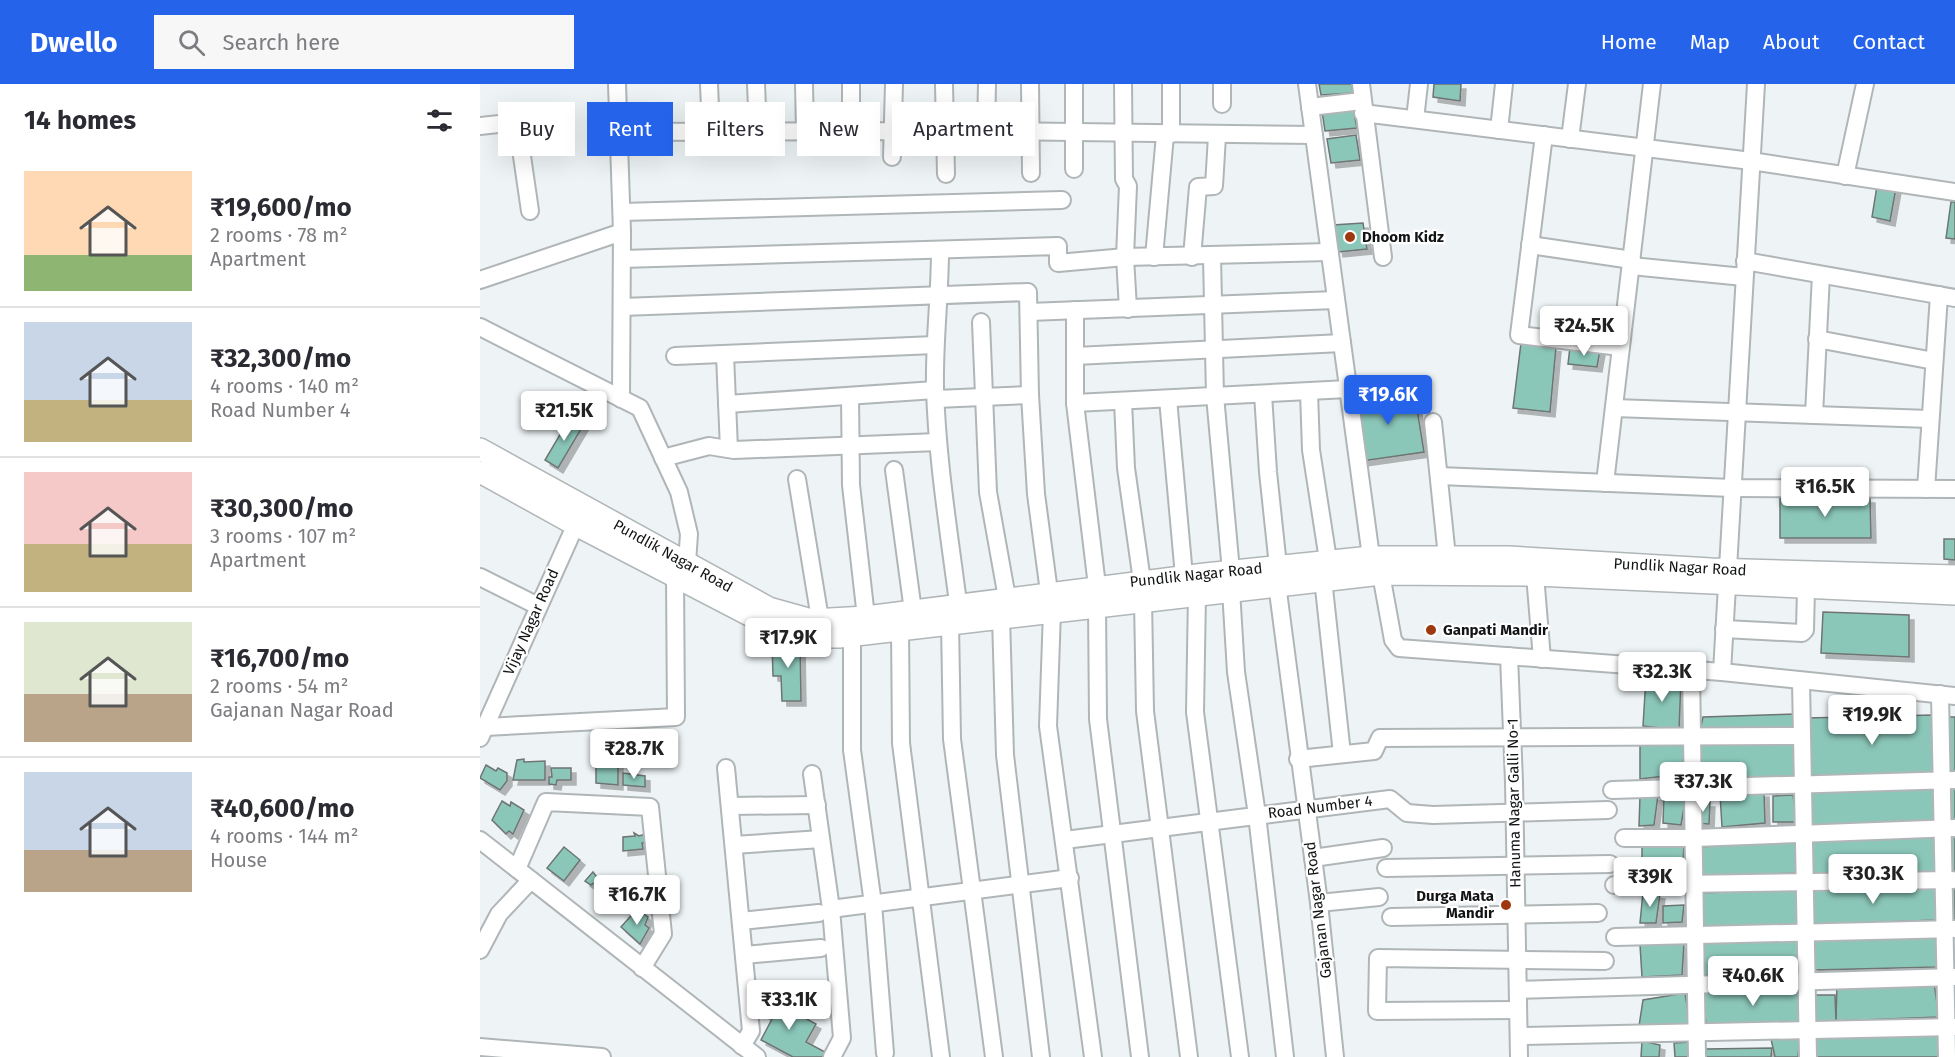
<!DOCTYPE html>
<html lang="en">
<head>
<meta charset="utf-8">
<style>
  body { margin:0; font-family:"Fira Sans",sans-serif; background:#f7f7f7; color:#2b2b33; height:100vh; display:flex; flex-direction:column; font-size:22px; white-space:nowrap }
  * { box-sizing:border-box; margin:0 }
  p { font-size:20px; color:#7c7c81 }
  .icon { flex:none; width:33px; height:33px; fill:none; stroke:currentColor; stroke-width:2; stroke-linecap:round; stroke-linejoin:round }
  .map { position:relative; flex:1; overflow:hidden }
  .side { display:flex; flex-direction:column; background:#fff; width:480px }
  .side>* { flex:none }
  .banner { position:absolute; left:18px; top:18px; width:570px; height:54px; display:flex; gap:12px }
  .price { position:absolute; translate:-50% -51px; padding:0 14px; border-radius:6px; background:#fff; color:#222; font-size:20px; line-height:39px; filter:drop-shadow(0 2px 3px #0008) }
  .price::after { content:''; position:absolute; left:50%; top:36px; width:18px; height:14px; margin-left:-9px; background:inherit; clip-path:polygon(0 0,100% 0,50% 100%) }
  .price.active { background:#2563eb; color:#fff }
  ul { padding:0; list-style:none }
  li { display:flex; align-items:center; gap:18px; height:150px; padding:0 24px }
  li+li { border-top:2px solid #e1e1e2 }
  li span { display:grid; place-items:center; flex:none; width:168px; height:120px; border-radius:0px; color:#555 }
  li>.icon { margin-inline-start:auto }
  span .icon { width:72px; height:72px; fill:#fffc; stroke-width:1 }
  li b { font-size:26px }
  h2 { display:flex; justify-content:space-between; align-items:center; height:72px; padding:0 24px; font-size:26px }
  .tag { padding:0 21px; border-radius:0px; background:#fff; box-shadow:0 6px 24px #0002; font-size:21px; line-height:54px }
  .tag.active { background:#2563eb; color:#fff }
  header { display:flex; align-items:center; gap:36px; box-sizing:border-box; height:84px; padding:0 30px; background:#2563eb; color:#fff }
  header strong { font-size:28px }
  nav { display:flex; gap:33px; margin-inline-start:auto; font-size:21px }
  .search { width:420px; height:54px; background:#f7f7f7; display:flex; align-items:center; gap:15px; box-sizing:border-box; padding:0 21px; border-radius:0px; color:#7c7c81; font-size:22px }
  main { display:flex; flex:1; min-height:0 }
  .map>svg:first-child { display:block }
  .building { fill:#8bc7b9; stroke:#6e7472; stroke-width:1.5; filter:url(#shadow) }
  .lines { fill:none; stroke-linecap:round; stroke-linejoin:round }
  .minor-casing { stroke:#b0b6b7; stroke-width:20 }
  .major-casing { stroke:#b0b6b7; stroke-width:24 }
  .minor { stroke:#fff; stroke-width:16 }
  .major { stroke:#fff; stroke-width:21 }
  .poi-dot { fill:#9e390f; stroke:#fff; stroke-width:2 }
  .labels { text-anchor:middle; stroke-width:4.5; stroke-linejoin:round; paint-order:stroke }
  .poi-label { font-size:15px; font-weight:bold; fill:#121415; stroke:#fff; text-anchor:start }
  .street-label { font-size:15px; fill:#121415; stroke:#fff }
</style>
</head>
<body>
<header>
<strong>Dwello</strong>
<div class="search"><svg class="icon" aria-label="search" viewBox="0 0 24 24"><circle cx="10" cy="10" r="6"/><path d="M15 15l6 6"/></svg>Search here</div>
<nav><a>Home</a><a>Map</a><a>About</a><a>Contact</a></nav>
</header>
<main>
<section class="side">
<h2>14 homes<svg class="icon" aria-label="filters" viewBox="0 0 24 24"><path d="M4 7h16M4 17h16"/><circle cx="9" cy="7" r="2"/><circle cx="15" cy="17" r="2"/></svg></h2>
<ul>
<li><span style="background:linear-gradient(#ffd9b3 70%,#8fb573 0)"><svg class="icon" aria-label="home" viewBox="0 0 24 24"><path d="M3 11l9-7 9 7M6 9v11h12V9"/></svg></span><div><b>₹19,600/mo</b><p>2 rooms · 78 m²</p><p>Apartment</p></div></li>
<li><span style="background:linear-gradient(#c9d6e8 65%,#c2b280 0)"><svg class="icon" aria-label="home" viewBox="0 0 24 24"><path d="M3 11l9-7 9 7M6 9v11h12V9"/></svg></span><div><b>₹32,300/mo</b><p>4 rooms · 140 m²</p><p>Road Number 4</p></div></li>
<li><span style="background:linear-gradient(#f6c9c9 60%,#c2b280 0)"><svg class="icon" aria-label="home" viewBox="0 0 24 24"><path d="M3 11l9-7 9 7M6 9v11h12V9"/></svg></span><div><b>₹30,300/mo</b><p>3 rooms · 107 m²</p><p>Apartment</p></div></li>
<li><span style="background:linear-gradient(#dfe7d0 60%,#b9a48a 0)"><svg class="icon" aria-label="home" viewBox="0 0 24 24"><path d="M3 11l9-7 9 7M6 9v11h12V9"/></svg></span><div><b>₹16,700/mo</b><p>2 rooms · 54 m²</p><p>Gajanan Nagar Road</p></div></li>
<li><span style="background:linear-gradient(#c9d6e8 65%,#b9a48a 0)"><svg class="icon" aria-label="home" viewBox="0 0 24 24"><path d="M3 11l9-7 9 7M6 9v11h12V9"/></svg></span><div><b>₹40,600/mo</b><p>4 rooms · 144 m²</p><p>House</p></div></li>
</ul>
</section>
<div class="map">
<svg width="1475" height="973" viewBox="0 0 1475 973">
  <defs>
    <filter id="shadow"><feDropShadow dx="5" dy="5" stdDeviation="0" flood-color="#0004"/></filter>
  </defs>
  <rect width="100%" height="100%" fill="#eef4f6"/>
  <g class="building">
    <polygon points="839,0 872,0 873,9 841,11"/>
    <polygon points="954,0 981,0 980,17 953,13"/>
    <polygon points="873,24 877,44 845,47 842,27"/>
    <polygon points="876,51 880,76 851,79 847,55"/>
    <polygon points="1397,102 1416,104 1410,137 1392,133"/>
    <polygon points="1471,118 1475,118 1475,155 1466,154"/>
    <polygon points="883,139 887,165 858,168 853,141"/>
    <polygon points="1041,259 1076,263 1070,328 1033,324"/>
    <polygon points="1090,263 1120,266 1117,283 1088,280"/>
    <polygon points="934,307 944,368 882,377 873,315"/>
    <polygon points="91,332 104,340 78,384 65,376"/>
    <polygon points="1300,414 1390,414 1391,454 1300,454"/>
    <polygon points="1464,455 1475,455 1475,476 1464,475"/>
    <polygon points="1343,528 1429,531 1429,573 1341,569"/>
    <polygon points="292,558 320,558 321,617 302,617 301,592 293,592"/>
    <polygon points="1166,593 1201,595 1199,646 1163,642"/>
    <polygon points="1315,630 1316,646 1220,646 1223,633"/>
    <polygon points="1453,631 1457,690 1329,691 1327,634"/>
    <polygon points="1466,633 1475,633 1475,688 1467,688"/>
    <polygon points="1317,658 1315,693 1218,697 1220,660"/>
    <polygon points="1160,661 1205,661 1202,690 1160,695"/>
    <polygon points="44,675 44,678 65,677 65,696 33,696 37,676"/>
    <polygon points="116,678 138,679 138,701 116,699"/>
    <polygon points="6,681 16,687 18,684 27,689 27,697 20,706 0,694"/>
    <polygon points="71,684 91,684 91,696 77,696 76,701 69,700 69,693 72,693"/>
    <polygon points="143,689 165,692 165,703 143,701"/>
    <polygon points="1454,701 1455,738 1332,742 1328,705"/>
    <polygon points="1469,703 1475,703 1475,737 1469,738"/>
    <polygon points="1284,708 1285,739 1242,743 1240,710"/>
    <polygon points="1184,710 1206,712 1201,741 1183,739"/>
    <polygon points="1178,711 1174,741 1159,742 1160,712"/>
    <polygon points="1313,711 1317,738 1293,738 1293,712"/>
    <polygon points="22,717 30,722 31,718 44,726 33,750 29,747 26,750 12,736"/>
    <polygon points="1219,718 1230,718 1229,740 1214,739"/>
    <polygon points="154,749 159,752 166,750 167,759 162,759 163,765 143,767 143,753 155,752"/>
    <polygon points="1456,751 1457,789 1332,792 1331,756"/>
    <polygon points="1469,753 1475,753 1475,789 1472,789"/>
    <polygon points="1316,757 1318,789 1221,793 1219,763"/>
    <polygon points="1162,759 1204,762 1202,791 1162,790"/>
    <polygon points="84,763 100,776 84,797 67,784"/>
    <polygon points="113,788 119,796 111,801 105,797"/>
    <polygon points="166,794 167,799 146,800 146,796"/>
    <polygon points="126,801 136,810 133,814 122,804"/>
    <polygon points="1457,802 1456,836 1331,841 1331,804"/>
    <polygon points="1472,804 1475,804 1475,838 1471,838"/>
    <polygon points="1318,805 1320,842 1220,844 1221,809"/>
    <polygon points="1163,808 1180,810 1176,839 1160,839"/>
    <polygon points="1204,821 1202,838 1183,839 1183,822"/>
    <polygon points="157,825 168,833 165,841 169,844 160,860 141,843"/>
    <polygon points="1456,851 1457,883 1334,886 1334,854"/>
    <polygon points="1318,857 1321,891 1222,891 1216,858"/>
    <polygon points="1204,859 1202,891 1162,893 1160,861"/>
    <polygon points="1357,897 1454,899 1459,933 1356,937"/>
    <polygon points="1321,905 1320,940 1226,939 1222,907"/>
    <polygon points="1205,909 1210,941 1159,942 1163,916"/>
    <polygon points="283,911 336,940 326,958 345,968 342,973 313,973 281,956 292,935 281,928 284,922 280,916"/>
    <polygon points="1327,911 1355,911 1356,937 1332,937"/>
    <polygon points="1459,949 1459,973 1334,973 1334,953"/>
    <polygon points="1320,953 1318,973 1295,973 1291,955"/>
    <polygon points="1162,957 1180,961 1179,973 1161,973"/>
    <polygon points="1210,958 1210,973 1195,973 1194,959"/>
    <polygon points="1292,964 1291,973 1226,973 1226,965"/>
  </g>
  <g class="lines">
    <g class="minor-casing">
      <g id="minor">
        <polyline points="137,0 142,148 141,315"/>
        <polyline points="229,0 231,48"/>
        <polyline points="276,0 278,48"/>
        <polyline points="324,0 325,48"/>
        <polyline points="464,0 466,90"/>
        <polyline points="550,0 551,89"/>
        <polyline points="594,0 594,85"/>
        <polyline points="643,0 644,95 648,102 645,173 648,225"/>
        <polyline points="742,0 742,20"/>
        <polyline points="827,0 891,473 901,490 913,556 919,564 1242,588 1475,612"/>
        <polyline points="881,0 903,173"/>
        <polyline points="830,23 882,17"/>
        <polyline points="883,29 1271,77 1475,108"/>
        <polyline points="935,35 939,0"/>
        <polyline points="0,42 37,38 50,127"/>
        <polyline points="1019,46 1024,0"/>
        <polyline points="371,47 371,0"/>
        <polyline points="506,47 507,0"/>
        <polyline points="139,48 506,47 834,51"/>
        <polyline points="691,50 691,0"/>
        <polyline points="1064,51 1039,251 1141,263"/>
        <polyline points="1090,55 1097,0"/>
        <polyline points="412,73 414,0"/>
        <polyline points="1365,92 1385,0"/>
        <polyline points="142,128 582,116"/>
        <polyline points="1050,161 1152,176"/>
        <path d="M460,166c0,46 -6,92 -5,138 2,72 14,144 23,215"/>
        <polyline points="732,172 735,312 751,487"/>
        <polyline points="674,173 685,51"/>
        <polyline points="712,173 718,103 734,102 737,52"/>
        <polyline points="142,175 578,162 578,179 645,173 849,168"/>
        <polyline points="1265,177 1475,214"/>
        <polyline points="1151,182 1264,193"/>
        <polyline points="0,196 142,148"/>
        <polyline points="142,223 548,208 550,311 556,410 569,508"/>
        <polyline points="595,226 595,319 617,502"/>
        <polyline points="549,228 856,216"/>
        <polyline points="501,238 508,408 529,525"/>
        <polyline points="0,243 160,324 199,408 209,450 207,479 195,494 196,633 5,643"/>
        <polyline points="1337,255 1454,277"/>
        <polyline points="245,271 249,365"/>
        <polyline points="195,272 455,261"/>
        <polyline points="595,272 862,259"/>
        <polyline points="829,308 831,366 848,476"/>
        <polyline points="783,310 788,388 798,482"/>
        <polyline points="370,312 371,401 386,533"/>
        <polyline points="456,315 550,311"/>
        <polyline points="688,315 704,492"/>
        <polyline points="643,317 646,384 662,497"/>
        <polyline points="595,319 868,305"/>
        <polyline points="247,320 455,306"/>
        <polyline points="1134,324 1450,335"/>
        <polyline points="1334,331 1341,191"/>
        <polyline points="953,338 967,473"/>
        <polyline points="183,374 229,362 254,366 458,358"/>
        <polyline points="414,386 433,527"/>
        <polyline points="959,392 1252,404 1475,405"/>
        <polyline points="317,395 340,535"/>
        <polyline points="1125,399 1172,0"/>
        <polyline points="1446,405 1459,211"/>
        <polyline points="1055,491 1062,575"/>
        <polyline points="0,493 58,522"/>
        <polyline points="843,495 862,670"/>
        <polyline points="797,500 839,819 855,973"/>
        <polyline points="751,506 756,588 777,731 805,973"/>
        <polyline points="717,510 715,628 760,973"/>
        <polyline points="663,516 665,627 709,973"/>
        <polyline points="617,522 618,635 660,973"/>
        <polyline points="572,527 568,642 613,973"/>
        <polyline points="521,533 525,671 561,973"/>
        <polyline points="470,539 472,655 514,973"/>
        <polyline points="420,545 421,659 461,973"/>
        <polyline points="1244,545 1322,549 1325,546 1326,504"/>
        <polyline points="372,551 372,666 393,820 405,969"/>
        <polyline points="1029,572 1034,698 1039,973"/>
        <polyline points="1211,586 1217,973"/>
        <polyline points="1242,588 1276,0"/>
        <polyline points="1321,597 1328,973"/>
        <polyline points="1460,610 1467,973"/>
        <polyline points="0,654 100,431"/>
        <polyline points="818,675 894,667 900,654 1322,652"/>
        <polyline points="246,684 271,947 262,962"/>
        <polyline points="332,690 351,825 362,954 352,973"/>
        <polyline points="1132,706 1475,696"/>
        <polyline points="250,722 337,721"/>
        <polyline points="1144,754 1214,754 1475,744"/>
        <polyline points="0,756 277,973"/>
        <polyline points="585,756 910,715 927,729 953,731 1128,726"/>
        <polyline points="254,761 341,755"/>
        <polyline points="833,774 903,764"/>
        <polyline points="906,784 1130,780"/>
        <polyline points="37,785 66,718 170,723 183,850 162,884"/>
        <polyline points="1134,801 1472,796"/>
        <polyline points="839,819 899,813"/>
        <polyline points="351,825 590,794"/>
        <polyline points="911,833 1118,829"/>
        <polyline points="261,837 339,829"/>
        <polyline points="1135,853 1475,845"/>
        <polyline points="0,866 19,830 51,796"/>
        <polyline points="264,871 341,864"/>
        <polyline points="1038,906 1475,893"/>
        <polyline points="1038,926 897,927 898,874 1125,877"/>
        <polyline points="1039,952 1475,943"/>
        <polyline points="0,963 122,973"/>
      </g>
    </g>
    <g class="major-casing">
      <g id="major">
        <polyline points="0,365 289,524 332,536 386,533 725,490 891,473 1028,473 1231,485 1475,492"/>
        <polyline points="0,388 94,440 300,547 326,553 359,553 901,490 1055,491 1475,510"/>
      </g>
    </g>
    <use href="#minor" class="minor"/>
    <use href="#major" class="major"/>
  </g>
  <g class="poi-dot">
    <circle cx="870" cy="153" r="6"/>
    <circle cx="951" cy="546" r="6"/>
    <circle cx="1026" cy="821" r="6"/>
  </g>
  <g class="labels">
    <g class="poi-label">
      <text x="882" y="158">Dhoom Kidz</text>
      <text x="963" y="551">Ganpati Mandir</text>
      <text x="1014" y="817" text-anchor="end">Durga Mata<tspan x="1014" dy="17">Mandir</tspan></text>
    </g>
    <g class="street-label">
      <text transform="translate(193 472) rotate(29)" y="5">Pundlik Nagar Road</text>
      <text transform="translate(1200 483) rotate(3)" y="5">Pundlik Nagar Road</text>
      <text transform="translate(716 491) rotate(-6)" y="5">Pundlik Nagar Road</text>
      <text transform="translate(51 538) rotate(-66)" y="5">Vijay Nagar Road</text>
      <text transform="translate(1034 719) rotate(-91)" y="5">Hanuma Nagar Galli No-1</text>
      <text transform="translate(840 723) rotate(-7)" y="5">Road Number 4</text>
      <text transform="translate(838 826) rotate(-97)" y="5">Gajanan Nagar Road</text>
    </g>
  </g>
</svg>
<b class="price" style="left:1104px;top:273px">₹24.5K</b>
<b class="price active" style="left:908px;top:342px">₹19.6K</b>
<b class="price" style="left:84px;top:358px">₹21.5K</b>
<b class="price" style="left:1345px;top:434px">₹16.5K</b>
<b class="price" style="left:308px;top:585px">₹17.9K</b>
<b class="price" style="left:1182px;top:619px">₹32.3K</b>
<b class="price" style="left:1392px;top:662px">₹19.9K</b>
<b class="price" style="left:154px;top:696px">₹28.7K</b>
<b class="price" style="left:1223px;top:729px">₹37.3K</b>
<b class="price" style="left:1393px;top:821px">₹30.3K</b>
<b class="price" style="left:1170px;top:824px">₹39K</b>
<b class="price" style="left:157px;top:842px">₹16.7K</b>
<b class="price" style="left:1273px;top:923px">₹40.6K</b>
<b class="price" style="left:309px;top:947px">₹33.1K</b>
<div class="banner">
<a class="tag">Buy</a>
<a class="tag active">Rent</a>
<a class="tag">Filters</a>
<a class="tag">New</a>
<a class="tag">Apartment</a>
</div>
</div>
</main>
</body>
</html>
